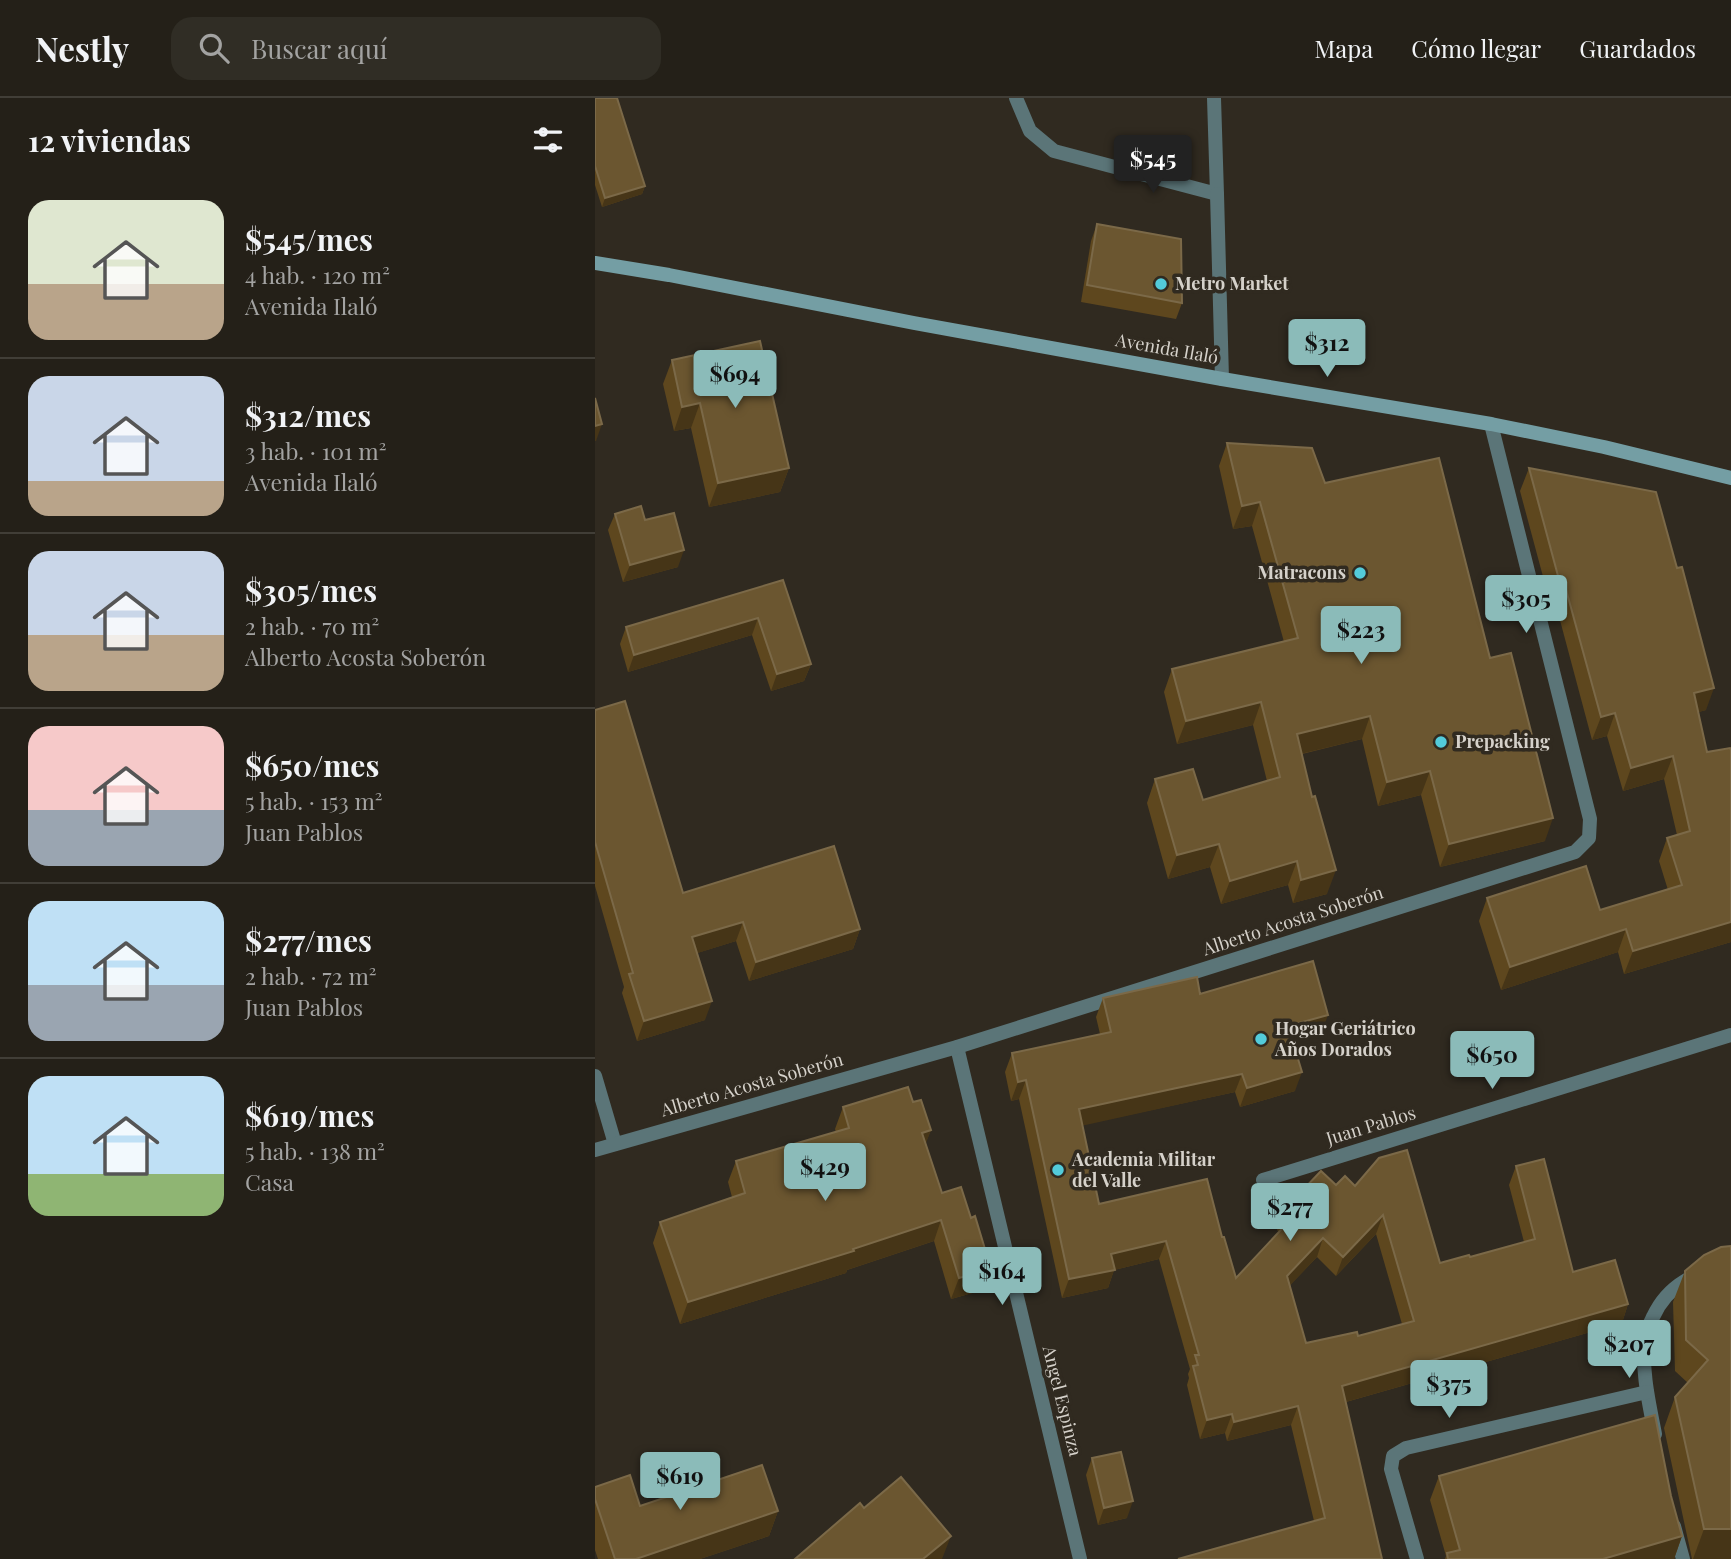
<!DOCTYPE html>
<html lang="es">
<head>
<meta charset="utf-8">
<style>
  body { margin:0; font-family:"Playfair Display",serif; background:#302d25; color:#f1f3f6; height:100vh; display:flex; flex-direction:column; font-size:26px; white-space:nowrap }
  * { box-sizing:border-box; margin:0 }
  p { font-size:23px; color:#a3a3a2 }
  .icon { flex:none; width:38px; height:38px; fill:none; stroke:currentColor; stroke-width:2; stroke-linecap:round; stroke-linejoin:round }
  .map { position:relative; flex:1; overflow:hidden }
  .sheet { display:flex; flex-direction:column; background:#242018; width:595px }
  .sheet>* { flex:none }
  .price { position:absolute; translate:-50% -60px; padding:0 16px; border-radius:7px; background:#8bbbb9; color:#111; font-size:23px; line-height:46px; filter:drop-shadow(0 2px 4px #0008) }
  .price::after { content:''; position:absolute; left:50%; top:42px; width:21px; height:16px; margin-left:-10px; background:inherit; clip-path:polygon(0 0,100% 0,50% 100%) }
  .price.selected { background:#222; color:#fff }
  ul { padding:0; list-style:none }
  li { display:flex; align-items:center; gap:21px; height:175px; padding:0 28px }
  li+li { border-top:2px solid #413e37 }
  li span { display:grid; place-items:center; flex:none; width:196px; height:140px; border-radius:21px; color:#555 }
  li>.icon { margin-inline-start:auto }
  span .icon { width:84px; height:84px; fill:#fffc; stroke-width:1 }
  li b { font-size:30px }
  h2 { display:flex; justify-content:space-between; align-items:center; height:84px; padding:0 28px; font-size:30px }
  header { display:flex; align-items:center; gap:42px; box-sizing:border-box; height:98px; padding:0 35px; background:#242018; border-bottom:2px solid #413e37 }
  header strong { font-size:33px }
  nav { display:flex; gap:38px; margin-inline-start:auto; font-size:24px }
  .search { width:490px; height:63px; background:#302d25; display:flex; align-items:center; gap:18px; box-sizing:border-box; padding:0 24px; border-radius:21px; color:#a3a3a2; font-size:26px }
  main { display:flex; flex:1; min-height:0 }
  .map>svg:first-child { display:block }
  .lines { fill:none; stroke-linecap:round; stroke-linejoin:round }
  .minor { stroke:#5b7578; stroke-width:14 }
  .secondary { stroke:#749ea4; stroke-width:14 }
  .wall { fill:#5e471e; fill-rule:evenodd }
  .shaded-wall { fill:#463517 }
  .building { fill:#6b5630; stroke:#7b6948; stroke-width:2; fill-rule:evenodd }
  .poi-dot { fill:#53cbda; stroke:#302a20; stroke-width:2.5 }
  .labels { text-anchor:middle; stroke-width:7; stroke-linejoin:round; paint-order:stroke }
  .poi-label { font-size:18px; font-weight:bold; fill:#d5d1ca; stroke:#302a20; text-anchor:start }
  .street-label { font-size:18px; fill:#d5d1ca; stroke:#302a20 }
</style>
</head>
<body>
<header>
<strong>Nestly</strong>
<div class="search"><svg class="icon" aria-label="search" viewBox="0 0 24 24"><circle cx="10" cy="10" r="6"/><path d="M15 15l6 6"/></svg>Buscar aquí</div>
<nav><a>Mapa</a><a>Cómo llegar</a><a>Guardados</a></nav>
</header>
<main>
<section class="sheet">
<h2>12 viviendas<svg class="icon" aria-label="filters" viewBox="0 0 24 24"><path d="M4 7h16M4 17h16"/><circle cx="9" cy="7" r="2"/><circle cx="15" cy="17" r="2"/></svg></h2>
<ul>
<li><span style="background:linear-gradient(#dfe7d0 60%,#b9a48a 0)"><svg class="icon" aria-label="home" viewBox="0 0 24 24"><path d="M3 11l9-7 9 7M6 9v11h12V9"/></svg></span><div><b>$545/mes</b><p>4 hab. · 120 m²</p><p>Avenida Ilaló</p></div></li>
<li><span style="background:linear-gradient(#c9d6e8 75%,#b9a48a 0)"><svg class="icon" aria-label="home" viewBox="0 0 24 24"><path d="M3 11l9-7 9 7M6 9v11h12V9"/></svg></span><div><b>$312/mes</b><p>3 hab. · 101 m²</p><p>Avenida Ilaló</p></div></li>
<li><span style="background:linear-gradient(#c9d6e8 60%,#b9a48a 0)"><svg class="icon" aria-label="home" viewBox="0 0 24 24"><path d="M3 11l9-7 9 7M6 9v11h12V9"/></svg></span><div><b>$305/mes</b><p>2 hab. · 70 m²</p><p>Alberto Acosta Soberón</p></div></li>
<li><span style="background:linear-gradient(#f6c9c9 60%,#9aa5b1 0)"><svg class="icon" aria-label="home" viewBox="0 0 24 24"><path d="M3 11l9-7 9 7M6 9v11h12V9"/></svg></span><div><b>$650/mes</b><p>5 hab. · 153 m²</p><p>Juan Pablos</p></div></li>
<li><span style="background:linear-gradient(#bfe0f5 60%,#9aa5b1 0)"><svg class="icon" aria-label="home" viewBox="0 0 24 24"><path d="M3 11l9-7 9 7M6 9v11h12V9"/></svg></span><div><b>$277/mes</b><p>2 hab. · 72 m²</p><p>Juan Pablos</p></div></li>
<li><span style="background:linear-gradient(#bfe0f5 70%,#8fb573 0)"><svg class="icon" aria-label="home" viewBox="0 0 24 24"><path d="M3 11l9-7 9 7M6 9v11h12V9"/></svg></span><div><b>$619/mes</b><p>5 hab. · 138 m²</p><p>Casa</p></div></li>
</ul>
</section>
<div class="map">
<svg width="1136" height="1461" viewBox="0 0 1136 1461">
  <rect width="100%" height="100%" fill="#302a20"/>
  <g class="lines">
    <g class="minor">
      <polyline points="421,0 435,33 459,53 622,96 619,0"/>
      <polyline points="622,96 627,281"/>
      <polyline points="362,949 485,1461"/>
      <polyline points="0,978 20,1046"/>
      <polyline points="0,1052 362,949 980,754 994,740 995,721 896,326"/>
      <polyline points="668,1082 1136,937"/>
      <path d="M1060,1336c-6,-31 -14,-65 -10,-97 1,-7 5,-14 8,-20 15,-33 44,-46 78,-52"/>
      <polyline points="1079,1428 1088,1461"/>
      <polyline points="822,1461 796,1371 798,1358 811,1350 1052,1294"/>
    </g>
    <polyline class="secondary" points="0,165 74,177 319,225 627,281 896,326 1009,349 1136,380"/>
  </g>
  <g class="wall">
    <polygon points="0,0 50,88 47,96 7,109 0,87"/>
    <polygon points="502,126 587,205 581,221 486,204 496,143"/>
    <polygon points="77,262 194,370 185,394 114,409 96,330 79,333 68,286"/>
    <polygon points="632,345 730,385 895,560 950,743 845,769 826,697 783,708 767,641 707,656 732,796 698,805 693,787 626,806 615,769 573,781 552,705 560,681 608,702 672,683 658,627 582,646 569,594 577,571 689,544 657,428 638,431 624,368"/>
    <polygon points="934,370 1111,612 1103,614 1112,654 1136,652 1136,844 1029,876 1023,854 906,892 884,823 892,800 1005,812 1073,792 1064,763 1072,740 1082,737 1069,681 1028,693 1012,638 997,642 962,511 957,512 925,393"/>
    <polygon points="20,416 50,422 83,469 28,484 13,432"/>
    <polygon points="188,482 216,566 209,583 176,593 157,537 33,574 25,546 31,529"/>
    <polygon points="0,612 88,795 265,831 258,851 154,883 141,843 102,855 110,922 42,943 27,895 29,889 0,788"/>
    <path d="M605,896l121,40 -29,8 3,49 -55,16 -5,-15 -153,33 17,79 123,33 14,41 43,-46 -2,-2 6,-19 53,-26 9,-9 95,87 30,-6 54,-15 -15,-57 7,-19 57,106 55,32 -6,19 -276,79 31,137 -63,-18 -23,-96 -64,16 -2,-8 -25,6 -13,-54 2,-7 -1,-4 2,-5 -31,-110 -45,11 -6,18 -46,10 -43,-199 -8,2 -6,-29 7,-19 88,-19 -4,-17 7,-19zM781,1136l26,90 -44,12 -52,7 -16,-58 27,-28 19,19z"/>
    <polygon points="318,1004 336,1032 330,1046 347,1095 376,1120 396,1171 388,1192 356,1201 339,1143 252,1172 251,1175 85,1226 58,1145 65,1124 137,1099 133,1084 141,1063 241,1034 240,1031 248,1009"/>
    <polygon points="1136,1148 1136,1461 1097,1461 1069,1330 1080,1299 1093,1285 1080,1273 1078,1204 1090,1173"/>
    <polygon points="497,1360 532,1420 503,1427 491,1377"/>
    <polygon points="844,1378 1076,1398 1087,1438 1079,1461 850,1461 851,1458 835,1402"/>
    <polygon points="0,1389 45,1408 183,1413 174,1438 105,1461 3,1461 0,1452"/>
  </g>
  <g class="shaded-wall">
    <polygon points="50,88 47,96 7,109 10,100"/>
    <polygon points="105,305 96,330 79,333 87,309"/>
    <polygon points="7,326 1,343 0,343 0,328"/>
    <polygon points="194,370 185,394 114,409 123,385"/>
    <polygon points="665,404 657,428 638,431 647,408"/>
    <polygon points="89,452 83,469 28,484 35,467"/>
    <polygon points="970,488 962,511 957,512 966,489"/>
    <polygon points="163,520 157,537 33,574 39,557"/>
    <polygon points="216,566 209,583 176,593 182,576"/>
    <polygon points="1119,590 1111,612 1091,618 1099,595"/>
    <polygon points="666,604 658,627 582,646 591,623"/>
    <polygon points="1020,615 1012,638 997,642 1006,619"/>
    <polygon points="775,618 767,641 693,659 702,636"/>
    <polygon points="1078,658 1069,681 1028,693 1036,670"/>
    <polygon points="835,673 826,697 783,708 792,684"/>
    <polygon points="958,720 950,743 845,769 854,746"/>
    <polygon points="624,746 615,769 573,781 582,757"/>
    <polygon points="702,763 693,787 626,806 635,783"/>
    <polygon points="741,772 732,796 698,805 706,782"/>
    <polygon points="148,824 141,843 90,859 97,839"/>
    <polygon points="1136,824 1136,844 1029,876 1038,853"/>
    <polygon points="265,831 258,851 154,883 161,864"/>
    <polygon points="1031,831 1023,854 906,892 915,869"/>
    <polygon points="117,903 110,922 42,943 49,923"/>
    <polygon points="733,917 726,936 686,947 693,928"/>
    <polygon points="707,974 700,993 645,1009 652,990"/>
    <polygon points="647,976 640,994 477,1030 484,1011"/>
    <polygon points="431,982 424,1001 416,1003 423,984"/>
    <polygon points="336,1032 328,1053 327,1035"/>
    <polygon points="788,1117 781,1136 741,1178 748,1159"/>
    <polygon points="346,1122 339,1143 252,1172 251,1175 85,1226 93,1204"/>
    <polygon points="728,1140 722,1159 686,1197 692,1178"/>
    <polygon points="571,1143 564,1161 519,1172 513,1190 467,1200 474,1181 516,1156"/>
    <polygon points="396,1171 388,1192 356,1201 364,1180"/>
    <polygon points="1033,1206 1027,1225 740,1307 747,1288"/>
    <polygon points="703,1308 696,1327 632,1343 639,1324"/>
    <polygon points="637,1316 630,1335 605,1341 612,1322"/>
    <polygon points="538,1403 532,1420 503,1427 509,1410"/>
    <polygon points="183,1413 174,1438 105,1461 41,1461"/>
    <polygon points="1109,1431 1136,1431 1136,1461 1098,1461"/>
    <polygon points="356,1438 347,1461 328,1461"/>
    <polygon points="1087,1438 1079,1461 1008,1461"/>
  </g>
  <g class="building">
    <polygon points="0,0 22,0 50,88 10,100 0,68"/>
    <polygon points="502,126 586,141 587,205 492,187"/>
    <polygon points="165,243 194,370 123,385 105,305 87,309 77,262"/>
    <polygon points="0,300 7,326 0,328"/>
    <polygon points="632,345 717,350 730,385 844,360 895,560 916,555 958,720 854,746 835,673 792,684 775,618 702,636 717,699 720,698 741,772 706,782 702,763 635,783 624,746 582,757 560,681 598,671 608,702 685,679 666,604 591,623 577,571 703,540 665,404 647,408"/>
    <polygon points="934,370 1061,394 1082,470 1087,469 1119,590 1099,595 1112,654 1135,650 1136,652 1136,824 1038,853 1031,831 915,869 892,800 991,768 1005,812 1087,787 1072,740 1095,733 1078,658 1036,670 1020,615 1006,619 970,488 966,489"/>
    <polygon points="46,408 50,422 79,415 89,452 35,467 20,416"/>
    <polygon points="188,482 216,566 182,576 163,520 39,557 31,529"/>
    <polygon points="30,603 88,795 239,748 265,831 161,864 148,824 97,839 117,903 49,923 34,876 38,875 0,744 0,612"/>
    <path d="M718,863l15,54 -40,11 14,46 -55,16 -5,-14 -163,35 20,95 108,-25 15,58h2l12,41 55,-59 -8,-8 38,-40 15,14 9,-9 10,10 24,-28 28,-8 33,113 29,-8 1,2 65,-18 -19,-73 28,-7 29,113 42,-12 13,44 -286,82 40,173h-204l147,-41 -27,-112 -64,16 -2,-8 -25,6 -14,-54 5,-1 -3,-10h4l-33,-114 -55,13 4,16 -46,9 -43,-199 -8,2 -6,-29 99,-21 -8,-34 94,-21 3,17zM788,1117l31,106 -56,15 -1,-4 -51,11 -19,-67 36,-38 20,19z"/>
    <polygon points="313,989 318,1004 326,1002 336,1032 327,1035 347,1095 366,1089 376,1120 380,1118 396,1171 364,1180 346,1122 258,1151 259,1153 93,1204 65,1124 150,1095 141,1063 254,1030 248,1009"/>
    <polygon points="1136,1148 1136,1431 1109,1431 1080,1299 1113,1262 1091,1242 1090,1173 1109,1157 1126,1149"/>
    <polygon points="1060,1317 1076,1398 1087,1438 1008,1461 853,1461 852,1455 865,1452 844,1378"/>
    <polygon points="526,1354 538,1403 509,1410 497,1360"/>
    <polygon points="167,1367 183,1413 41,1461 20,1461 0,1401 0,1389 35,1377 45,1408"/>
    <polygon points="306,1379 356,1438 328,1461 200,1461 265,1405 269,1410"/>
  </g>
  <g class="poi-dot">
    <circle cx="566" cy="186" r="7"/>
    <circle cx="765" cy="475" r="7"/>
    <circle cx="846" cy="644" r="7"/>
    <circle cx="666" cy="941" r="7"/>
    <circle cx="463" cy="1072" r="7"/>
  </g>
  <g class="labels">
    <g class="poi-label">
      <text x="580" y="192">Metro Market</text>
      <text x="751" y="481" text-anchor="end">Matracons</text>
      <text x="860" y="650">Prepacking</text>
      <text x="680" y="937">Hogar Geriátrico<tspan x="680" dy="21">Años Dorados</tspan></text>
      <text x="477" y="1068">Academia Militar<tspan x="477" dy="21">del Valle</tspan></text>
    </g>
    <g class="street-label">
      <text transform="translate(572 251) rotate(10)" y="6">Avenida Ilaló</text>
      <text transform="translate(698 823) rotate(-18)" y="6">Alberto Acosta Soberón</text>
      <text transform="translate(157 987) rotate(-16)" y="6">Alberto Acosta Soberón</text>
      <text transform="translate(776 1028) rotate(-17)" y="6">Juan Pablos</text>
      <text transform="translate(467 1303) rotate(76)" y="6">Angel Espinza</text>
    </g>
  </g>
</svg>
<b class="price selected" style="left:558px;top:97px">$545</b>
<b class="price" style="left:732px;top:281px">$312</b>
<b class="price" style="left:140px;top:312px">$694</b>
<b class="price" style="left:931px;top:537px">$305</b>
<b class="price" style="left:766px;top:568px">$223</b>
<b class="price" style="left:897px;top:993px">$650</b>
<b class="price" style="left:230px;top:1105px">$429</b>
<b class="price" style="left:695px;top:1145px">$277</b>
<b class="price" style="left:407px;top:1209px">$164</b>
<b class="price" style="left:1034px;top:1282px">$207</b>
<b class="price" style="left:854px;top:1322px">$375</b>
<b class="price" style="left:85px;top:1414px">$619</b>
</div>
</main>
</body>
</html>
